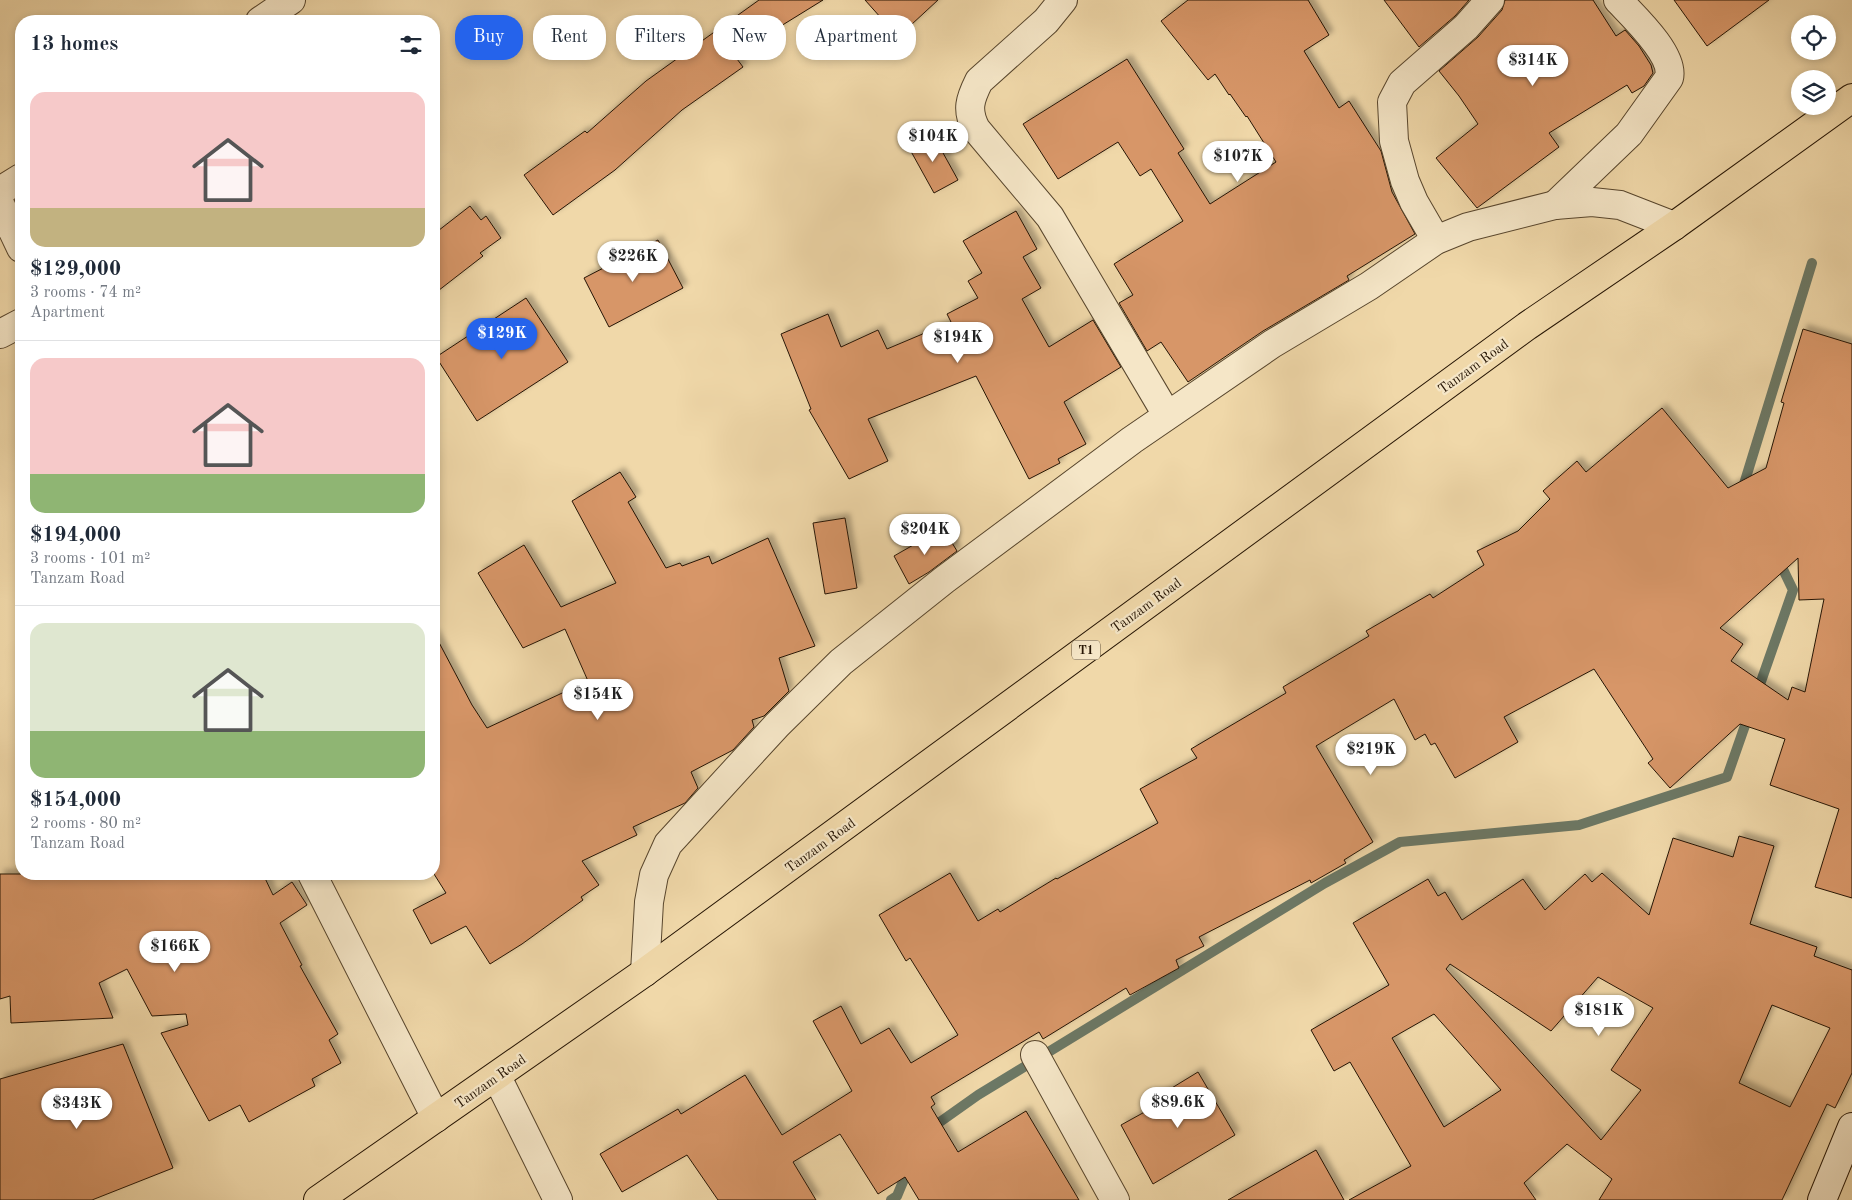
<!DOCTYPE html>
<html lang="en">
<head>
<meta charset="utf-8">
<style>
  body { margin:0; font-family:"Old Standard TT",serif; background:#f6f6f7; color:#1f2937; height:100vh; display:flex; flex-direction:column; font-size:19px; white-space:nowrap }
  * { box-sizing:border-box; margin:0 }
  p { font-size:16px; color:#747a83 }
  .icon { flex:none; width:28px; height:28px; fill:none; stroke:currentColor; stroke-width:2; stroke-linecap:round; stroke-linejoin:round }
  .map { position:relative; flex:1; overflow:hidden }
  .sheet { position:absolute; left:15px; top:15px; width:425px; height:865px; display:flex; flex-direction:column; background:#fff; border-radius:20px; box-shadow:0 2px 8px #0003 }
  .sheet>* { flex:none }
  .guide { position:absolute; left:455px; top:15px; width:475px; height:45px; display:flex; gap:10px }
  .controls { position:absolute; left:1791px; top:15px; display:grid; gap:10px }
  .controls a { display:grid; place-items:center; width:45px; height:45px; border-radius:50%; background:#fff; box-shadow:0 2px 8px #0003; font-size:25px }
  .price { position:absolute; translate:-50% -42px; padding:0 11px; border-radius:18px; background:#fff; color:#222; font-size:16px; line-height:32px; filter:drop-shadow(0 1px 2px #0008) }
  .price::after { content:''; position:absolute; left:50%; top:30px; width:15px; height:11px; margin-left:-8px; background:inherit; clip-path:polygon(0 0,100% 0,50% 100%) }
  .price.active { background:#2563eb; color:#fff }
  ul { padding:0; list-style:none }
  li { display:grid; align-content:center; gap:10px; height:265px; padding:0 15px }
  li+li { border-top:1px solid #e0e1e3 }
  li span { display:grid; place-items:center; height:155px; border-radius:15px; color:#555 }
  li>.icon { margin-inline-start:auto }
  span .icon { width:90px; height:90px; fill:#fffc; stroke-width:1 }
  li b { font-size:21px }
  h2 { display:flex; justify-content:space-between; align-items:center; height:60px; padding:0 15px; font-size:21px }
  .pill { padding:0 18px; border-radius:20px; background:#fff; box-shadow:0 2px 8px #0003; font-size:18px; line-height:45px }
  .pill.active { background:#2563eb; color:#fff }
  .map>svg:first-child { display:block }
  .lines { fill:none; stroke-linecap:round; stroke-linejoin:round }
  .stream { stroke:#6c7865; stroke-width:10 }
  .building { fill:#d79668; stroke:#261504; fill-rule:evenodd; filter:url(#shadow) }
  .street-casing { stroke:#58462d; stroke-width:30 }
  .secondary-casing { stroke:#261504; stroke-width:30 }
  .highway-casing { stroke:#261504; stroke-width:30 }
  .street { stroke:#f5e6c7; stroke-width:28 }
  .secondary { stroke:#f5e6c7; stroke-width:28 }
  .highway { stroke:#f0d8a9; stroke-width:28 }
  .labels { text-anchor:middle; stroke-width:4.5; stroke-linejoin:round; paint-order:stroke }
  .shield { fill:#f5e6c7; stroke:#64543e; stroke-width:1 }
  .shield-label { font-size:12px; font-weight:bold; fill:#261504 }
  .street-label { font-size:14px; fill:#261504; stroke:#f5e6c7 }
</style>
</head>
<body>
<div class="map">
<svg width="1852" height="1200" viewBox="0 0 1852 1200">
  <defs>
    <filter id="shadow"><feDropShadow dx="4.5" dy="-4.5" stdDeviation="2.5" flood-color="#0004"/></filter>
  </defs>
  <rect width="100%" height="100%" fill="#f0d8a9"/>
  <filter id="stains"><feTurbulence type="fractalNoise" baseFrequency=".004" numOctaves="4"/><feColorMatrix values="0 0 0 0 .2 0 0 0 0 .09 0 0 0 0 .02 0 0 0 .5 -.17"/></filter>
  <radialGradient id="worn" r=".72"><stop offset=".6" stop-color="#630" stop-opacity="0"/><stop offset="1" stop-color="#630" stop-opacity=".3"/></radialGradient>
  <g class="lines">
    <g class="stream">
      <polyline points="1747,491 1744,484 1812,263"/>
      <polyline points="1757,693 1793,590 1778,559"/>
      <polyline points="930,1129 978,1095 1325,883 1400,842 1579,825 1727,777 1749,714"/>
      <polyline points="891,1200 897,1196 910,1165"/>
    </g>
  </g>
  <g class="building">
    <polygon points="759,0 823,0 734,55 743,67 682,110 615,170 553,215 524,175 585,131 587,133 646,81"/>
    <polygon points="865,0 938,0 898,37"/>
    <polygon points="1188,0 1308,0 1329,35 1304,51 1339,108 1349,101 1381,151 1392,192 1415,234 1347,276 1349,280 1263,331 1188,382 1161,342 1147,351 1119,303 1133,295 1114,264 1183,221 1151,169 1140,176 1118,142 1058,179 1023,124 1127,59 1184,149 1178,153 1210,204 1276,162 1247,116 1246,117 1230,94 1229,95 1215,74 1208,80 1161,21"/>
    <polygon points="1384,0 1469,0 1455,16 1419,47"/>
    <polygon points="1505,0 1593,0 1616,36 1625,30 1639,46 1651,65 1653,73 1644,86 1632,93 1627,85 1549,133 1559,147 1477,208 1436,158 1478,124 1459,96 1439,71 1478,37 1502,10"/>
    <polygon points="1674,0 1769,0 1707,46"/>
    <polygon points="932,133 958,180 934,193 908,146"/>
    <polygon points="470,206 481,220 486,216 501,238 480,253 483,256 434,294 434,234"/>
    <polygon points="1016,211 1037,249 1023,257 1041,288 1022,299 1049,347 1093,320 1121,367 1064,402 1086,444 1058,459 1060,463 1029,479 976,376 868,419 888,461 849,479 809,410 811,409 781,334 828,314 841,347 878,330 887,349 951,322 947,314 978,298 968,281 982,273 963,241"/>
    <polygon points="658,240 683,288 609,327 584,278"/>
    <polygon points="526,298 568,362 477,421 436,357"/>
    <path d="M1803,329l49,15v554l-37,-11 24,-78 -69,-24 15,-46 -45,-15 -70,64 -22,-25 5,-4 -59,-90 -90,48 14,25 -63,36 -20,-35 -4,2 -6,-11 -10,6 -21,-41 -78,47 57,96 -29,18 2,3 -35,20 -1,-3 -111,57 5,9 -28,14 3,8 -49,27 -4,-7 -83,51 -4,-7 -108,65 4,7 -4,3 27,45 68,-41 53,89h-160l-14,-23 -27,17 -38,-60 -47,28 23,38h-98l-31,-45 -65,37 -22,-38 78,-45 3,5 64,-39 37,60 70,-44 -39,-70 28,-15 20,38 28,-16 22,35 47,-28 -48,-77 -4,3 -27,-46 71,-42 28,48 20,-12 2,3 56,-34 1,1 101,-56 -18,-34 57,-31 -6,-9 95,-56 -3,-6 86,-51 -3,-5 64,-37 3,4 51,-33 -7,-14 41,-20 32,-32 -7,-8 34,-30 9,11 76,-64 66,80 38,-20 18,-65 -3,-1zM1798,558l1,42 25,-1 -19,93 -13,-5 -4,13 -57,-39 12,-17 -23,-16z"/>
    <polygon points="620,472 636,497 628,502 666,568 680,563 682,566 709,556 712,564 768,538 815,646 779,658 789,691 764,716 752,720 754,727 733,750 691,772 698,788 685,803 633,827 637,835 582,861 599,885 581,897 583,900 522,944 490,964 466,926 431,944 413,910 446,893 434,874 434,633 472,705 487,728 588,681 565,629 523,648 478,573 524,545 561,607 616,583 572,501"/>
    <polygon points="845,518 857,588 825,594 813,523"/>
    <polygon points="943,528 957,551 929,572 909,584 894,556"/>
    <path d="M1739,836l35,10 -24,78 67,23 -3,9 38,14v103l-17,35 -8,-4 -45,96h-183l13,-21 -45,-35 -43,39 12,17h-187l62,-34 -61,-104 -16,9 -23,-41 78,-45 -36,-62 75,-44 10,17 7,-4 17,28 61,-41 22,31 40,-36 7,8 10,-9 47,42 24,-77 60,19zM1450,964l101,67 47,-54 55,31 -42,62 30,20 -40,50 -155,-171zM1772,1005l58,23 -40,79 -51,-24zM1434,1014l67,76 -57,37 -52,-89z"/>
    <polygon points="0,874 263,874 273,895 292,882 307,905 280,923 302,965 300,966 338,1034 329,1040 341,1063 312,1079 315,1086 249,1122 240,1105 209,1121 161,1033 188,1025 186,1014 152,1016 127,969 99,983 113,1018 11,1023 10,996 0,999"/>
    <polygon points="123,1044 173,1168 92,1200 0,1200 0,1079"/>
    <polygon points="1198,1072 1235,1135 1153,1184 1121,1125 1161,1103 1157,1097"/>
    <polygon points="1316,1150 1344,1200 1228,1200"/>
  </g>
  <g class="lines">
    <g class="street-casing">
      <g id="street">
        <path d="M1063,0l-17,21 -67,60c-9,18 -13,29 -3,48l74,88 117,198"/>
        <polyline points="260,21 291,0"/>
        <polyline points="0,191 21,178"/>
        <polyline points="0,204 21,248"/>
        <path d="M1555,205l74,-71 40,-56c6,-23 -36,-62 -51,-78"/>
        <polyline points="1436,240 1414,202 1405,181 1394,141 1392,102 1402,83 1466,27 1490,0"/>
        <polyline points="0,334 21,323"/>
        <polyline points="312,874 436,1118"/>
        <polyline points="645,972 649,902 654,875 668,844 777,725 841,662 944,580 1132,440 1272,344 1369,286 1436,240 1468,227 1555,205 1592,202 1620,205 1674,226"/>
        <polyline points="1035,1055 1115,1200"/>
        <polyline points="497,1077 558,1200"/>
      </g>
    </g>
    <g class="secondary-casing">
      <polyline id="secondary" points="1822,1200 1852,1127"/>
    </g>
    <g class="highway-casing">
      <polyline id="highway" points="318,1200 645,972 1527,326 1674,226 1852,98"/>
    </g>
    <use href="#street" class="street"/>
    <use href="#secondary" class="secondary"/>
    <use href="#highway" class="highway"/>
  </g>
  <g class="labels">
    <rect class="shield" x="1072" y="640.5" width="28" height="19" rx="4"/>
    <g class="shield-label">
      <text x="1086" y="654">T1</text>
    </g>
    <g class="street-label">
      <text transform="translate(1473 366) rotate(-36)" y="5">Tanzam Road</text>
      <text transform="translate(1146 605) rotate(-36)" y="5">Tanzam Road</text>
      <text transform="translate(820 845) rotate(-36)" y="5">Tanzam Road</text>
      <text transform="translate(490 1081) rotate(-35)" y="5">Tanzam Road</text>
    </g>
  </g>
  <rect width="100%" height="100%" filter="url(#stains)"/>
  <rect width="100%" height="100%" fill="url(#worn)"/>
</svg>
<div class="controls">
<a><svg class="icon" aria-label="locate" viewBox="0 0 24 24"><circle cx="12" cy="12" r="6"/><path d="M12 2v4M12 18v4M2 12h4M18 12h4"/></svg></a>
<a><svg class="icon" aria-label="layers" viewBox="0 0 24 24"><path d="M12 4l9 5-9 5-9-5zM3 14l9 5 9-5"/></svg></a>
</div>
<b class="price" style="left:1533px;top:87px">$314K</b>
<b class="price" style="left:933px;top:163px">$104K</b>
<b class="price" style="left:1238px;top:183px">$107K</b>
<b class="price" style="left:633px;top:283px">$226K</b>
<b class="price active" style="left:502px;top:360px">$129K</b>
<b class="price" style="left:958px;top:364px">$194K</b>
<b class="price" style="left:925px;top:556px">$204K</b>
<b class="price" style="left:598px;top:721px">$154K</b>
<b class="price" style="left:1371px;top:776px">$219K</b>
<b class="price" style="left:175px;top:973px">$166K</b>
<b class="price" style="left:1599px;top:1037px">$181K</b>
<b class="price" style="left:1178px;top:1129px">$89.6K</b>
<b class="price" style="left:77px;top:1130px">$343K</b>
<div class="guide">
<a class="pill active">Buy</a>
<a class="pill">Rent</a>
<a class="pill">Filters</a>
<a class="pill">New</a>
<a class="pill">Apartment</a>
</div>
<section class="sheet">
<h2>13 homes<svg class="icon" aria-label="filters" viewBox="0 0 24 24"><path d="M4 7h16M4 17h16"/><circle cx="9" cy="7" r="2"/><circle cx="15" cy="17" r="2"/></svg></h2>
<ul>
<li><span style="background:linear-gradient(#f6c9c9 75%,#c2b280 0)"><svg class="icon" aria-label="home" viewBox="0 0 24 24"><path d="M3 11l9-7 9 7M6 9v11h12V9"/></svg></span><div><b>$129,000</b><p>3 rooms · 74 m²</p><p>Apartment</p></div></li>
<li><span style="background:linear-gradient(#f6c9c9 75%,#8fb573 0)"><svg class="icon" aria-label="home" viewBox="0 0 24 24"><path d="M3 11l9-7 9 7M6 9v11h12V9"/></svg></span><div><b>$194,000</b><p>3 rooms · 101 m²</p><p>Tanzam Road</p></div></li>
<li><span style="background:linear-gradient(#dfe7d0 70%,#8fb573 0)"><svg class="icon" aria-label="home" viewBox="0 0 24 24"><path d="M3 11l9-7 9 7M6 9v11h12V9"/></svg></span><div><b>$154,000</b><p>2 rooms · 80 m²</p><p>Tanzam Road</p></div></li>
</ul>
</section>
</div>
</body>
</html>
